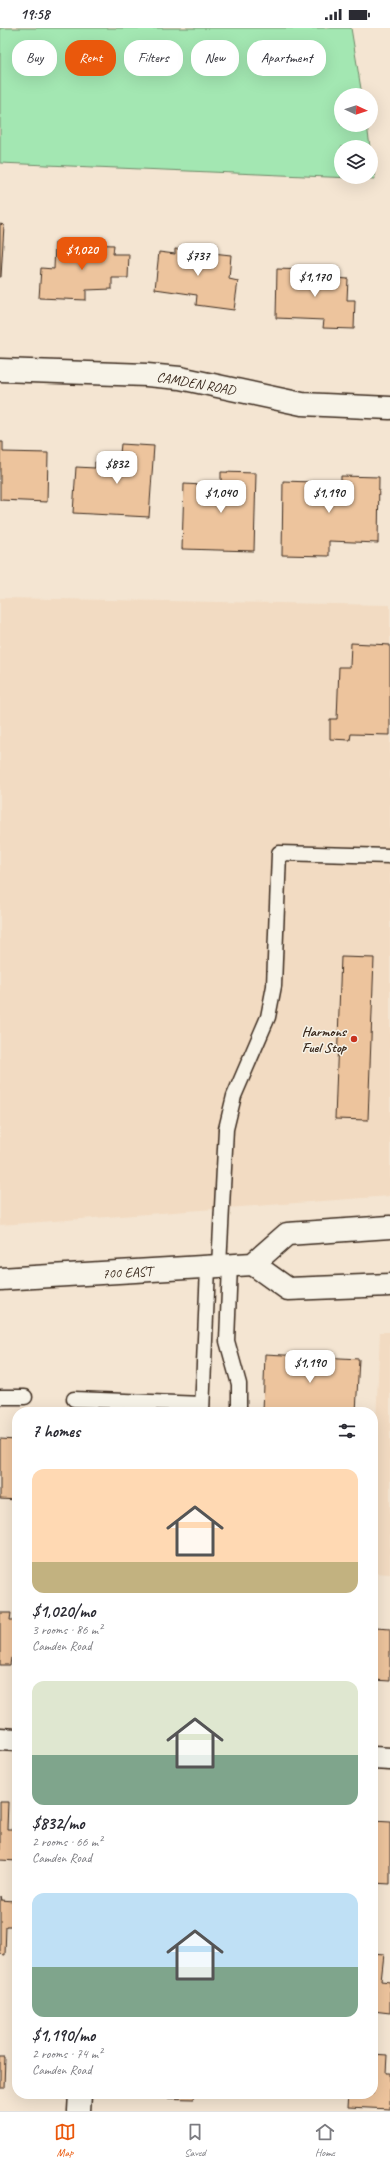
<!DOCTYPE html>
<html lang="en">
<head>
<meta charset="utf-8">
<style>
  body { margin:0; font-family:Caveat,sans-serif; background:#f2f2f3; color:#2b2b33; height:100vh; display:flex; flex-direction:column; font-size:15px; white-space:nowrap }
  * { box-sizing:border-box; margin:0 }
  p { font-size:13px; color:#7c7c81 }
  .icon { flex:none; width:22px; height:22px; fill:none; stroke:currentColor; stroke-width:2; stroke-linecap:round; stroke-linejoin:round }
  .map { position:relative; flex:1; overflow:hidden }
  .drawer { position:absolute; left:12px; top:1379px; width:366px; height:692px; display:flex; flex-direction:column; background:#fff; border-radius:16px; box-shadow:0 4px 16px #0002 }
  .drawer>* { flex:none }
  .banner { position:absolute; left:12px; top:12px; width:366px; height:36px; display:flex; gap:8px }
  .needle { width:26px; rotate:93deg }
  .fabs { position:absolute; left:334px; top:60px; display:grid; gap:8px }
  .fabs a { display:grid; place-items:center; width:44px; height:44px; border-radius:50%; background:#fff; box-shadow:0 4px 16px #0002; font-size:20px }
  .price { position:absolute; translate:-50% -34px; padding:0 9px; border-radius:8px; background:#fff; color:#222; font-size:13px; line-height:26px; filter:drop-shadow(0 1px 2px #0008) }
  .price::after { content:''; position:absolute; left:50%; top:24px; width:12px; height:9px; margin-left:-6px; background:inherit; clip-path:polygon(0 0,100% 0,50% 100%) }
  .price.active { background:#ea580c; color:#fff }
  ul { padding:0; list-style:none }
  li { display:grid; align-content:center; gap:8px; height:212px; padding:0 20px }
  li span { display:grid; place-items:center; height:124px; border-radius:12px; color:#555 }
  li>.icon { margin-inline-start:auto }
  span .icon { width:72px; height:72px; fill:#fffc; stroke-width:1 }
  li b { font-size:17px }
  h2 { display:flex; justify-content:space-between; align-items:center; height:48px; padding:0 20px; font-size:17px }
  .chip { padding:0 14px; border-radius:16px; background:#fff; box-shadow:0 4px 16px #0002; font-size:14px; line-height:36px }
  .chip.active { background:#ea580c; color:#fff }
  .status { display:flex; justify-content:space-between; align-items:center; height:28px; padding:0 20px; background:#fff; direction:ltr }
  .status svg { height:11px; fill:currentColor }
  .dock { display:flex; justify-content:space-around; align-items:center; height:56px; border-top:1px solid #e1e1e2; background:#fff; font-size:11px; color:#7c7c81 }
  .dock a { display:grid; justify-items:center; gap:2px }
  .dock .active { color:#ea580c }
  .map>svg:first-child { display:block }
  .built { fill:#f2dbc2 }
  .green { fill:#a3e7b2; stroke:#6f8868 }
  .building { fill:#edc49d; stroke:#3b2a1e }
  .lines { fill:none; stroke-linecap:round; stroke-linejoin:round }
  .service-casing { stroke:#3b2a1e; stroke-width:17 }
  .minor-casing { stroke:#3b2a1e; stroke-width:25 }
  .secondary-casing { stroke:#3b2a1e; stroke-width:25 }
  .service { stroke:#f7f3e8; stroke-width:14 }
  .minor { stroke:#f7f3e8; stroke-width:22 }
  .secondary { stroke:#f7f3e8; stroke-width:22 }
  .poi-dot { fill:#c8321e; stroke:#f7f3e8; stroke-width:1.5 }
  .labels { text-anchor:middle; stroke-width:3; stroke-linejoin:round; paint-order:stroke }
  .street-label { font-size:14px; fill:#3b2a1e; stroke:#f7f3e8 }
  .poi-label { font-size:14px; font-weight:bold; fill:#3b2a1e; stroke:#f7f3e8; text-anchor:end }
</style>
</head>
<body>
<div class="status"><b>19:58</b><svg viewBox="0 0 49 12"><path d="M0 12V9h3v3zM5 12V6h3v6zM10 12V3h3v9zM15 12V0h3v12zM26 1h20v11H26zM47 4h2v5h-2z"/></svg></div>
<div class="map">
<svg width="390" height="2083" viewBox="0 0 390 2083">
  <rect width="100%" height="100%" fill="#f4e5d2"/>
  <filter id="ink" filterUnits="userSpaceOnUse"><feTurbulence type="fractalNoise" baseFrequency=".025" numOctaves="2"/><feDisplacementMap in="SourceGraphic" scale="8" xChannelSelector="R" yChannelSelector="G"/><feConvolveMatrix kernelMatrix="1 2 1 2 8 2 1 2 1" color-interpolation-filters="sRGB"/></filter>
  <g filter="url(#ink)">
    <g class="built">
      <polygon points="0,570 390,577 390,1168 0,1197"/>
      <polygon points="380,1304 390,1304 390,1546 373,1545 373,1461"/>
    </g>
    <polygon class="green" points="0,0 351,0 362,67 341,67 341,97 367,97 370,119 341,119 341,149 371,149 371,124 375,151 0,135"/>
    <g class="building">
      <polygon points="0,196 4,197 1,249 0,249"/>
      <polygon points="55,215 114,217 113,226 129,226 128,250 112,250 112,261 86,262 86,272 39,270 41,240 54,241"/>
      <polygon points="175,221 231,227 229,251 238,253 234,282 196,277 197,267 155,261 159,224 175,226"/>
      <polygon points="277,241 336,243 336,250 348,251 347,272 355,272 354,301 323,300 324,292 276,290"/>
      <polygon points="0,414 3,414 3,424 48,425 47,474 0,472"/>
      <polygon points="121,416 154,418 149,489 73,485 76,439 95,440 95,434 119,435"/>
      <polygon points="221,444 256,445 254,523 182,521 184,456 221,458"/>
      <polygon points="341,448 379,449 378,515 329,513 329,528 282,527 283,453 341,455"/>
      <polygon points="351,615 390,617 390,707 351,706 350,712 330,711 330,691 337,691 339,639 350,639"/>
      <polygon points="341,929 374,930 368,1092 335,1091"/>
      <polygon points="265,1326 359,1331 356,1384 263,1384"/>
      <polygon points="0,1411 17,1412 17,1472 0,1471"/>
      <polygon points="0,1585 11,1585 10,1592 17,1592 17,1631 11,1630 10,1637 0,1637"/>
      <polygon points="376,1600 390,1601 390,1653 374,1652"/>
      <polygon points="0,1774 8,1774 7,1801 17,1801 17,1833 0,1832"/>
      <polygon points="373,1793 390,1794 390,1856 373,1855"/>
      <polygon points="0,1868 1,1872 14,1873 13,1898 6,1898 5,1927 0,1926"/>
      <polygon points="373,1925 384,1926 381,1953 390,1954 390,1985 373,1983"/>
      <polygon points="373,2026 387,2027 386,2045 390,2045 390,2081 348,2079 349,2066 373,2066"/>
      <polygon points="0,2029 5,2029 4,2060 0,2060"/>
      <polygon points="151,2066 195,2066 194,2071 151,2070"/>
    </g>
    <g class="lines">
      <g class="service-casing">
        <g id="service">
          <polyline points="230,1237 227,1313 239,1356 239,1384"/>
          <polyline points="219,1238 226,1101 234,1068 268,989 274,958 279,825 390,828"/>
          <polyline points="0,1369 25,1369"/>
          <polyline points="74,1371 202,1376"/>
          <polyline points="202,1384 208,1239"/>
        </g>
      </g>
      <g class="minor-casing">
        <g id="minor">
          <polyline points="0,342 147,347 180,350 302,376 390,380"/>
          <polyline points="0,1711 17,1712"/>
          <polyline points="373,1730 390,1731"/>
          <polyline points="79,2083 80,2066"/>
        </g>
      </g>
      <g class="secondary-casing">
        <g id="secondary">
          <polyline points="253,1236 288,1261 390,1257"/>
          <polyline points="0,1251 253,1236 287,1206 390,1199"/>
        </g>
      </g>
      <use href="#service" class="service"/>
      <use href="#minor" class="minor"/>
      <use href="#secondary" class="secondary"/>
    </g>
  </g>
  <circle class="poi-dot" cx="354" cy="1011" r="4"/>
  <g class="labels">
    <g class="street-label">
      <text transform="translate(196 355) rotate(10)" y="5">CAMDEN ROAD</text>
      <text transform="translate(127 1244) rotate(-3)" y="5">700 EAST</text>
    </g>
    <g class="poi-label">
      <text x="346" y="1008">Harmons<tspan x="346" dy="16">Fuel Stop</tspan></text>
    </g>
  </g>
</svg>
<div class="fabs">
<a><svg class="needle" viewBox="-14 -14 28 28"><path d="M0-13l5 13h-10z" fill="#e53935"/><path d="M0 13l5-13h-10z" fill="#7c7c81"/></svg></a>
<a><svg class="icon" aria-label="layers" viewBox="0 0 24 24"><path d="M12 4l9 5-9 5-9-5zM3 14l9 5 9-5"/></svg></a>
</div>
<b class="price active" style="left:82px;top:243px">$1,020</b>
<b class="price" style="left:198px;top:249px">$737</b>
<b class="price" style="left:315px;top:270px">$1,170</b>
<b class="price" style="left:117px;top:457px">$832</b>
<b class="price" style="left:221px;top:486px">$1,040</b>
<b class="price" style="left:329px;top:486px">$1,190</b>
<b class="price" style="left:310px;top:1356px">$1,190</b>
<div class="banner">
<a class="chip">Buy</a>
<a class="chip active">Rent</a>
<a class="chip">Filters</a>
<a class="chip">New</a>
<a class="chip">Apartment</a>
</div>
<section class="drawer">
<h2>7 homes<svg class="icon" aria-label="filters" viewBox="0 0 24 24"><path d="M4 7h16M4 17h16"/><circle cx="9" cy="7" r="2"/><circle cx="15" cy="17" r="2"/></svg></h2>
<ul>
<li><span style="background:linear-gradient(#ffd9b3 75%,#c2b280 0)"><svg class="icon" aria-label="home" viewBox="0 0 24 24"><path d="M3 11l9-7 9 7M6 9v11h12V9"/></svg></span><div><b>$1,020/mo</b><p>3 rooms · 86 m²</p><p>Camden Road</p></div></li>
<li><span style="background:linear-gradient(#dfe7d0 60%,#7fa58c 0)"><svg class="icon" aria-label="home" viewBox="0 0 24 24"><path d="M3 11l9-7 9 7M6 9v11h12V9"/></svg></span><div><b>$832/mo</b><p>2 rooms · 66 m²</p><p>Camden Road</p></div></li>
<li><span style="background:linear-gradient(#bfe0f5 60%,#7fa58c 0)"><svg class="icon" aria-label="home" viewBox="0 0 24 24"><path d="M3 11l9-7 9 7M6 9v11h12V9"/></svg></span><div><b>$1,190/mo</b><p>2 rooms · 74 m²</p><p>Camden Road</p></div></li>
</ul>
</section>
</div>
<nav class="dock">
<a class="active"><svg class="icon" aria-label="map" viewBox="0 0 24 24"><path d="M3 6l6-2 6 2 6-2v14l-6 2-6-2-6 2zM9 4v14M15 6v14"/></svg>Map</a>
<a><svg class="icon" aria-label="saved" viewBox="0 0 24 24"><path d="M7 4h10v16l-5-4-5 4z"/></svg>Saved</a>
<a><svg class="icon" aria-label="home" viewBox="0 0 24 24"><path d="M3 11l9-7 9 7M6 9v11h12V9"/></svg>Home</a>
</nav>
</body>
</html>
